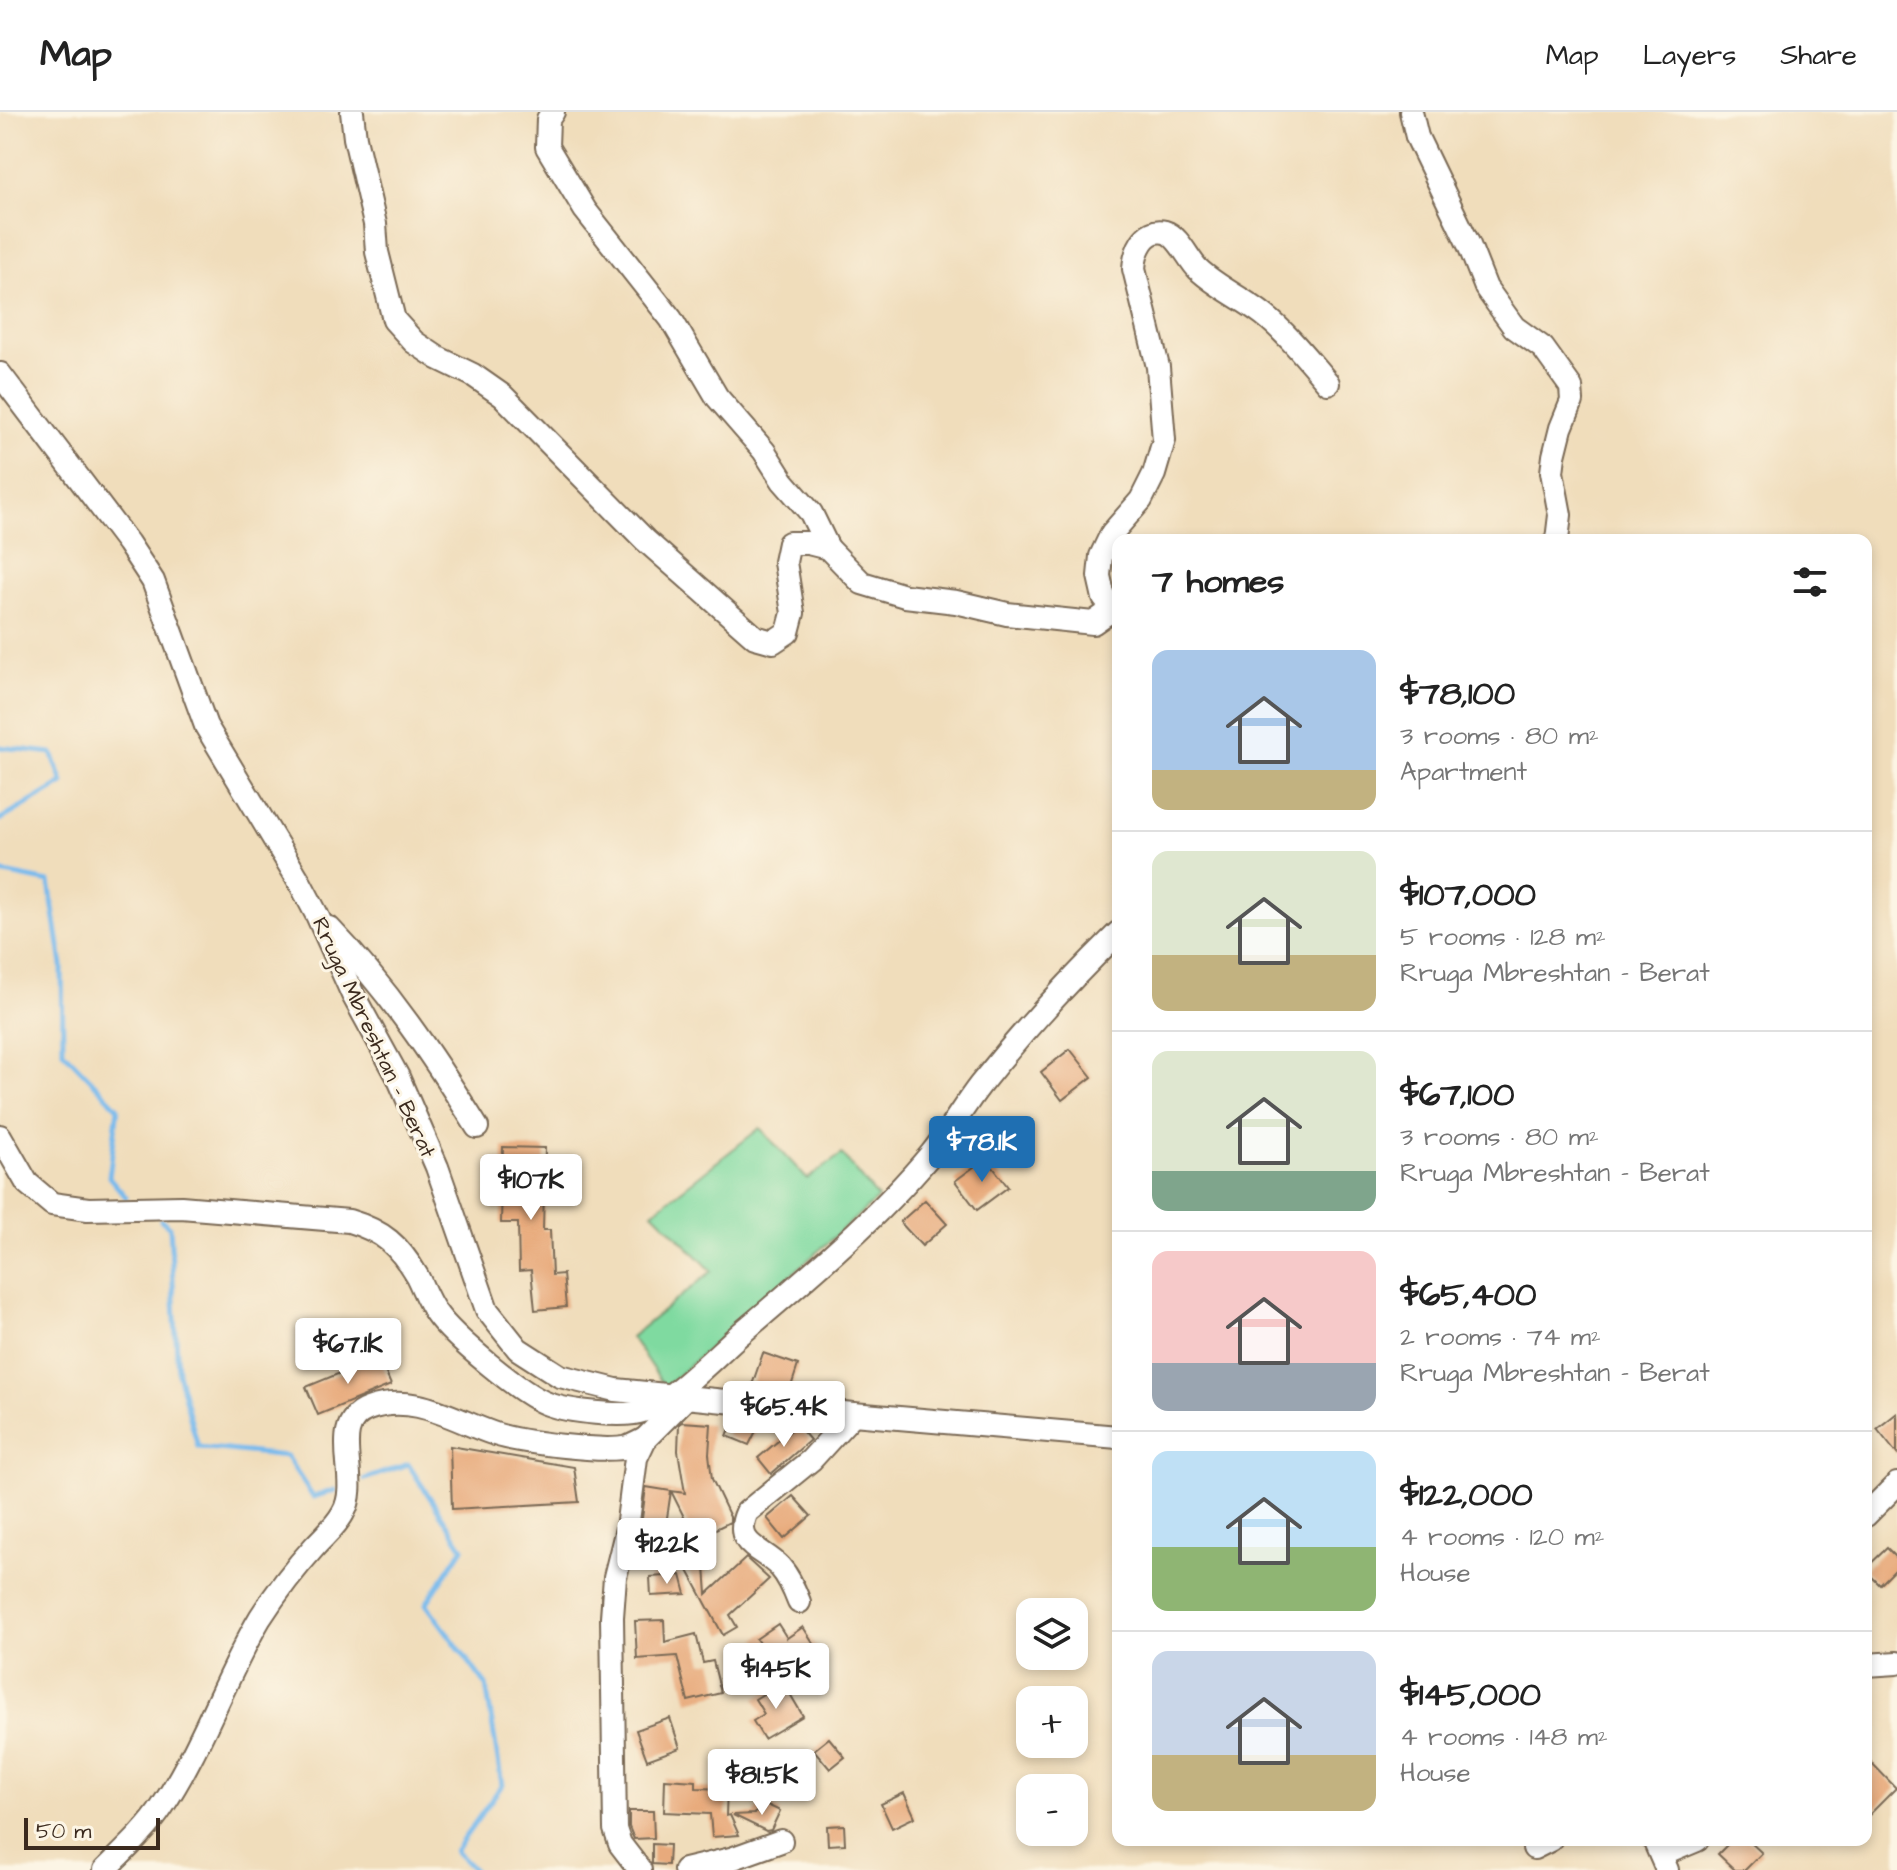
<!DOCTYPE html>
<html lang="en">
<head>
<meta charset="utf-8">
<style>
  body { margin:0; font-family:"Architects Daughter",sans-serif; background:#f6f6f6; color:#222; height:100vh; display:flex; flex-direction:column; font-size:30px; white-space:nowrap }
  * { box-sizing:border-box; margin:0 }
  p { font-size:26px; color:#767676 }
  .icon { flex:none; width:44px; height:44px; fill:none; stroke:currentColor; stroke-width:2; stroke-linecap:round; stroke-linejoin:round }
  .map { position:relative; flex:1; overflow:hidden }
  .drawer { position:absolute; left:1112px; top:422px; width:760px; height:1312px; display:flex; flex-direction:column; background:#fff; border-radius:16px; box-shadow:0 4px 12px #0003 }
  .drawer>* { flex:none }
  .fabs { position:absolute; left:1016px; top:1486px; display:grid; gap:16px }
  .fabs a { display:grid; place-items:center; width:72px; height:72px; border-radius:16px; background:#fff; box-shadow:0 4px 12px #0003; font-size:40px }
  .scale { position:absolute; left:24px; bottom:20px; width:136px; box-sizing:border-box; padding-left:8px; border:4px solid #3b2a1e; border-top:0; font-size:22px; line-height:28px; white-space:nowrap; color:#3b2a1e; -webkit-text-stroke:6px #fcf5e5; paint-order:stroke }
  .price { position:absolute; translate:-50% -68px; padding:0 18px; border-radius:8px; background:#fff; color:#222; font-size:26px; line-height:52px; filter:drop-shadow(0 2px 4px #0008) }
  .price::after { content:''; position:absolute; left:50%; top:48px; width:24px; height:18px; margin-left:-12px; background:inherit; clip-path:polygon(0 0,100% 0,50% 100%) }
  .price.on { background:#1f6fb2; color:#fff }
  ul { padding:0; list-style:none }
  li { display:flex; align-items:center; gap:24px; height:200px; padding:0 40px }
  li+li { border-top:2px solid #e0e0e0 }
  li span { display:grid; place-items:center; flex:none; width:224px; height:160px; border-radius:16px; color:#555 }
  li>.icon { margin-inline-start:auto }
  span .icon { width:96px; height:96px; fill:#fffc; stroke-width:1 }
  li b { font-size:34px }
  h2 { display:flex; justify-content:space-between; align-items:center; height:96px; padding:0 40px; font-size:34px }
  header { display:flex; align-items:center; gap:48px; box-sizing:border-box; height:112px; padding:0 40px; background:#fff; border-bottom:2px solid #e0e0e0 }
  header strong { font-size:38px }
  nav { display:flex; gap:44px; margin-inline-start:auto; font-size:28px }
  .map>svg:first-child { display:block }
  .green { fill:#7fdaa0; stroke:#5d825f; stroke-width:2 }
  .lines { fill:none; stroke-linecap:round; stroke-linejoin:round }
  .stream { stroke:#77baed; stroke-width:5 }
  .building { fill:#e8aa7c }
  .minor-casing { stroke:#7a6955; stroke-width:26 }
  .minor { stroke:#fff; stroke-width:22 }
  .labels { text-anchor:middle; stroke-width:6; stroke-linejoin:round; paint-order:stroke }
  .street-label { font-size:22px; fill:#3b2a1e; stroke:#fcf5e5 }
</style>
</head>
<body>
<header>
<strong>Map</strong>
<nav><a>Map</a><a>Layers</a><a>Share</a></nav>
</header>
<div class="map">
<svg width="1897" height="1758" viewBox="0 0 1897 1758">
  <rect width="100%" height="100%" fill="#fcf5e5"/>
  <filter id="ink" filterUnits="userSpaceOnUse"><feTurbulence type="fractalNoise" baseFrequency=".0125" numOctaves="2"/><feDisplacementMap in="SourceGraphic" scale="16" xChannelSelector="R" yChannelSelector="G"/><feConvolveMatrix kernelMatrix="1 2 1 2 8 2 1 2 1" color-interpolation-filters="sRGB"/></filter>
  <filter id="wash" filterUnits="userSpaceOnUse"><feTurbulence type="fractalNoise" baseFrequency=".006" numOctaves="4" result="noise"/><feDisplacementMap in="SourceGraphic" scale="32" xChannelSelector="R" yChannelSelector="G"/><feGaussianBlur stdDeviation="1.8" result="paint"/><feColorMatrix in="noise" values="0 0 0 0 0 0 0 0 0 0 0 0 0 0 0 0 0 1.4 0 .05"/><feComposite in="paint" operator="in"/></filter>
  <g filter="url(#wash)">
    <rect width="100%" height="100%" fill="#f0ddbb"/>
    <polygon class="green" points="760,1016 807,1067 842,1042 878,1086 665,1275 631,1225 712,1159 653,1100"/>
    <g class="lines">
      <g class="stream">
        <polyline points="0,635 52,641 63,671 0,708"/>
        <polyline points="0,760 49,770 62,853 63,939 118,996 109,1065 126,1085"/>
        <polyline points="161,1108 170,1115 178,1261 198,1335 286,1344 313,1385 335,1378"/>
        <polyline points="365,1367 408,1352 463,1436 426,1492 486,1573 502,1673 455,1739 474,1758"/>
      </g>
    </g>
    <g id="blocks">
      <g class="building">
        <polygon points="1070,937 1092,965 1062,988 1041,960"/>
        <polygon points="503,1035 545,1036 543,1118 550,1118 552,1163 563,1162 566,1195 535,1198 531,1158 519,1159 518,1111 501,1111"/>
        <polygon points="986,1046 1008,1075 977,1098 955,1069"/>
        <polygon points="925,1088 947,1112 922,1134 900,1110"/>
        <polygon points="763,1241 798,1253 789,1281 751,1276"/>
        <polygon points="379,1245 391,1273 318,1303 306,1275"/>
        <polygon points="1897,1301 1897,1342 1877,1317"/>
        <polygon points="734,1307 757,1317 749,1333 727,1324"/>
        <polygon points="682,1310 711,1312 709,1342 712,1367 730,1405 730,1410 695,1427 671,1379 685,1381 678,1339 679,1312"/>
        <polygon points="797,1313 810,1328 771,1362 758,1346"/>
        <polygon points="450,1334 574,1355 579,1390 452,1397"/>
        <polygon points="646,1375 671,1379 665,1419 641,1415"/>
        <polygon points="793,1384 811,1404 784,1427 767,1406"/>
        <polygon points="1887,1436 1897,1446 1897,1456 1880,1473 1866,1459 1866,1456"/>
        <polygon points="704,1441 707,1482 746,1446 769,1467 730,1503 737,1515 723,1523 679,1442"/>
        <polygon points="681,1463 686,1482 651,1484 650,1465"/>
        <polygon points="664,1508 665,1530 696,1522 703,1551 713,1549 721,1581 688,1589 677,1544 637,1547 635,1509"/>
        <polygon points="778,1512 787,1526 803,1515 818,1538 778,1566 761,1543 766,1540 756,1527"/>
        <polygon points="783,1570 803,1604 764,1627 753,1609 764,1602 755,1587"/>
        <polygon points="670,1606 680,1636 647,1648 636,1618"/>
        <polygon points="829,1626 845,1645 830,1657 814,1638"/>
        <polygon points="1866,1645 1896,1676 1866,1706"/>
        <polygon points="665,1667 696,1669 696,1676 727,1677 726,1704 730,1703 739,1723 712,1725 710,1702 664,1700"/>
        <polygon points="904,1681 915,1705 892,1716 881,1692"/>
        <polygon points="761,1690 780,1699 771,1718 766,1719 733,1703 755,1702"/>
        <polygon points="629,1699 653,1699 654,1726 634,1727 629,1715"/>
        <polygon points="844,1713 845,1732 828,1733 827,1714"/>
        <polygon points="1732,1728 1748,1728 1762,1741 1745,1758 1735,1758 1718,1742"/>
        <polygon points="652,1732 669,1733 668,1753 652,1752"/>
      </g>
    </g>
  </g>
  <g filter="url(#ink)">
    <use href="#blocks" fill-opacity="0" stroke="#7a6955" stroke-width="2"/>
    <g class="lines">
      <g class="minor-casing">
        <g id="minor">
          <polyline points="352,0 355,26 375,112 377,140 394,208 414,230 438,246 473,263 503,284 645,428 755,525 773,530 788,520 793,501 785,450 789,431 808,431 828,436 862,471 905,484 956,490 1007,502 1093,511 1113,497"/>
          <polyline points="553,0 548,7 547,35 585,98 671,207 717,285 764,339 783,369 811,401 828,436"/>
          <polyline points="1411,0 1417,25 1469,133 1486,176 1514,215 1543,236 1571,275 1572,289 1561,316 1554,344 1552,360 1560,403 1557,428"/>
          <polyline points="0,262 128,431 153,469 206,614 298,767 317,803 353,883 398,965 437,1055 487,1198 518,1237 560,1264 616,1278 853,1302 1118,1325"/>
          <path d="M1118,503l-14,-17 -5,-22 2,-20 11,-23 29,-33 13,-26 10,-34 -6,-73 -24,-98c1,-17 10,-42 31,-37 14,4 23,27 33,37 20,19 45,29 66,46 24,19 44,45 64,68"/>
          <path d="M329,816c58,60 104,128 148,199"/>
          <path d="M0,1024l27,47 25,21 36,5 93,-2 168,14c34,10 50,24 68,55 6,12 11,26 19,37 16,23 86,82 112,91 19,7 76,14 95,7 30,-11 70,-53 95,-75 66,-56 137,-115 193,-182 18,-22 32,-47 49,-69 42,-53 89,-104 138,-152"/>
          <polyline points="1866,1403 1897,1372"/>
          <path d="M799,1490c-5,-13 -10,-25 -19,-35 -18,-19 -48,-22 -33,-55l64,-52 42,-46"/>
          <polyline points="1866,1553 1897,1551"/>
          <polyline points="1654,1728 1667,1758"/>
          <polyline points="1534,1736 1550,1728"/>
          <polyline points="1661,1743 1697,1728"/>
          <path d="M105,1758c20,-20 42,-40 57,-63 40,-60 62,-128 98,-189 16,-25 35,-50 55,-72 10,-11 21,-20 28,-33 20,-33 -17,-88 25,-104 46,-17 85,11 127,25 24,8 109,19 133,13 5,-2 11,-5 17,-8"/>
          <polyline points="640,1758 620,1732 615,1717 612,1505 615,1465 627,1417 636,1346 645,1327 688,1284"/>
          <polyline points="685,1758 731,1747 781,1729"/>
        </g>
      </g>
      <use href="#minor" class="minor"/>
    </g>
  </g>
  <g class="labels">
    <g class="street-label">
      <text transform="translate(375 925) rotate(65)" y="8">Rruga Mbreshtan - Berat</text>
    </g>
  </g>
</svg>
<div class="fabs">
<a><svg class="icon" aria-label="layers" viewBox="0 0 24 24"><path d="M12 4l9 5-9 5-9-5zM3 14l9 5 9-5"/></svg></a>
<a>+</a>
<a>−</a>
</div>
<div class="scale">50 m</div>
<b class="price on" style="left:982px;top:1072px">$78.1K</b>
<b class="price" style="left:531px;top:1110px">$107K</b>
<b class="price" style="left:348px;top:1274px">$67.1K</b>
<b class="price" style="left:784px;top:1337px">$65.4K</b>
<b class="price" style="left:667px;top:1474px">$122K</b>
<b class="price" style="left:776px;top:1599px">$145K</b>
<b class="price" style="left:762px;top:1705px">$81.5K</b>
<section class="drawer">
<h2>7 homes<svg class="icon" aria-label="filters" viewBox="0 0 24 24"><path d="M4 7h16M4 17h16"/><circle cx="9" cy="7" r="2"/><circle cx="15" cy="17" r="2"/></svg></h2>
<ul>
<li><span style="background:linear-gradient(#a9c7e8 75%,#c2b280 0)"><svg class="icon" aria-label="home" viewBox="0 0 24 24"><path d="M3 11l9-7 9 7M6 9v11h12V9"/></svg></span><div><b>$78,100</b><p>3 rooms · 80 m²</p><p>Apartment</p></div></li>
<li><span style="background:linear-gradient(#dfe7d0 65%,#c2b280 0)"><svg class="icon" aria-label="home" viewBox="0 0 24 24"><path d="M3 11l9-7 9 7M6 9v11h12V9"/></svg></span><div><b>$107,000</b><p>5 rooms · 128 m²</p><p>Rruga Mbreshtan - Berat</p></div></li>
<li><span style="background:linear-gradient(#dfe7d0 75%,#7fa58c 0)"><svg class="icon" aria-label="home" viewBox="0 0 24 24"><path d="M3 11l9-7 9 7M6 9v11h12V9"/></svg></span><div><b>$67,100</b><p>3 rooms · 80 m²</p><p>Rruga Mbreshtan - Berat</p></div></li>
<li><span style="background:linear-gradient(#f6c9c9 70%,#9aa5b1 0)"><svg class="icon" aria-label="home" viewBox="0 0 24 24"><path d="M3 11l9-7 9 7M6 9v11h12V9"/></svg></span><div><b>$65,400</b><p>2 rooms · 74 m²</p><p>Rruga Mbreshtan - Berat</p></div></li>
<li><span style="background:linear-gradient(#bfe0f5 60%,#8fb573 0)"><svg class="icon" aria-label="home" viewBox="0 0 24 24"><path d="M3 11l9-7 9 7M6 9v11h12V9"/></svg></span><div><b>$122,000</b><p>4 rooms · 120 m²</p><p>House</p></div></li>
<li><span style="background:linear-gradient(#c9d6e8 65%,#c2b280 0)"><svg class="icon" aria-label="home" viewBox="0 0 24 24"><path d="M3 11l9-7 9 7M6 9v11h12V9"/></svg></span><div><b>$145,000</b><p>4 rooms · 148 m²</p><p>House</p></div></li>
</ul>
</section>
</div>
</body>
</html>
